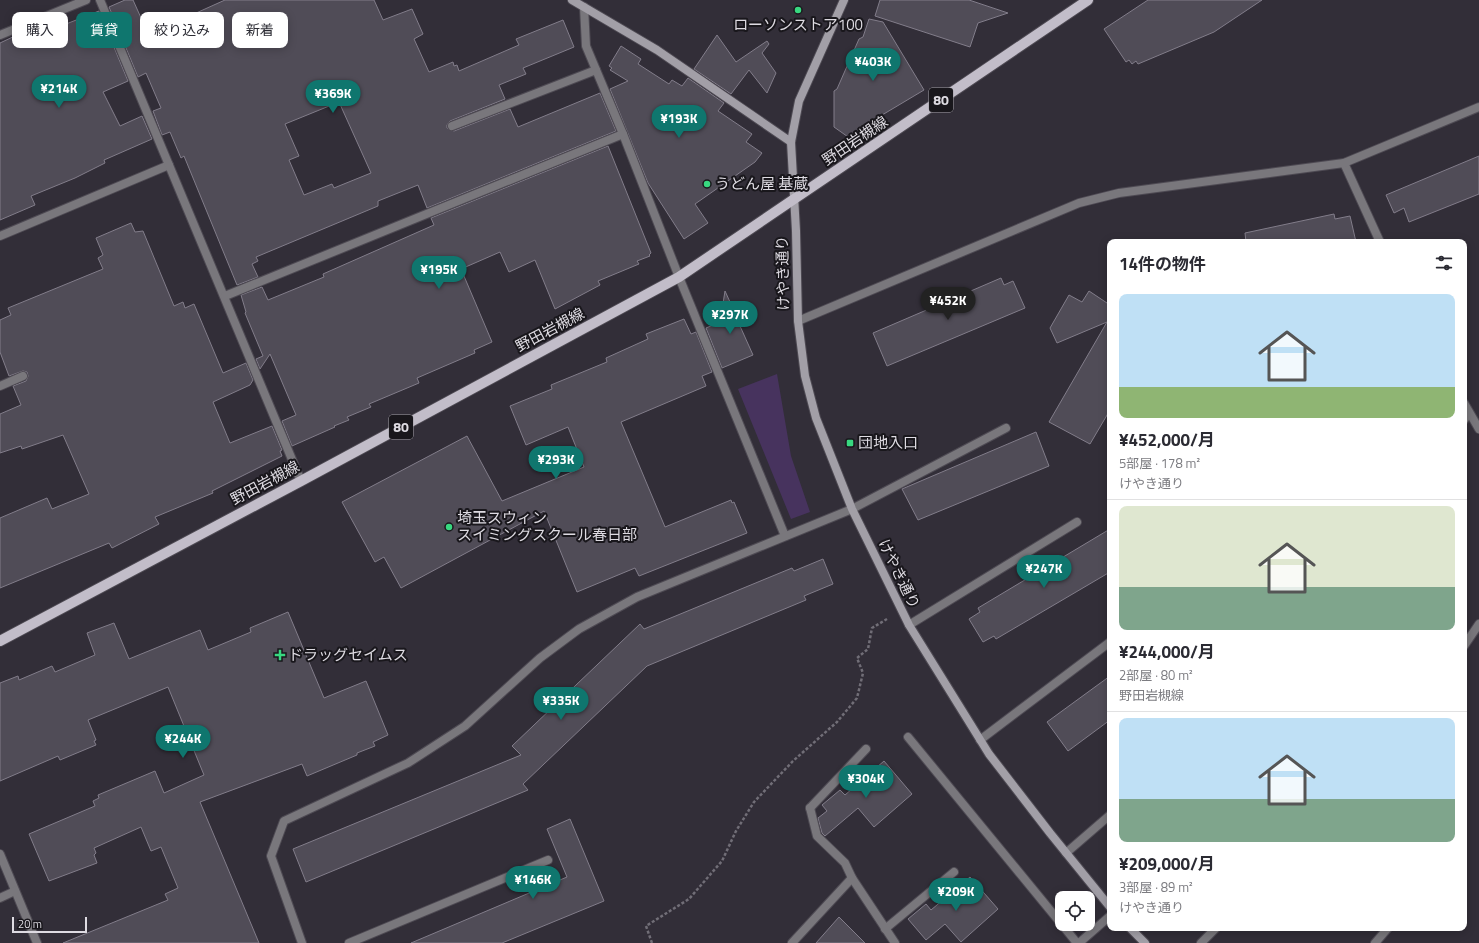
<!DOCTYPE html>
<html lang="ja">
<head>
<meta charset="utf-8">
<style>
  body { margin:0; font-family:"Titillium Web","Noto Sans JP",sans-serif; background:#f7f7f7; color:#2b2b33; height:100vh; display:flex; flex-direction:column; font-size:15px; white-space:nowrap }
  * { box-sizing:border-box; margin:0 }
  p { font-size:13px; color:#7c7c81 }
  .icon { flex:none; width:22px; height:22px; fill:none; stroke:currentColor; stroke-width:2; stroke-linecap:round; stroke-linejoin:round }
  .map { position:relative; flex:1; overflow:hidden }
  .side { position:absolute; left:1107px; top:239px; width:360px; height:692px; display:flex; flex-direction:column; background:#fff; border-radius:8px; box-shadow:0 2px 10px #0003 }
  .side>* { flex:none }
  .top-card { position:absolute; left:12px; top:12px; width:380px; height:36px; display:flex; gap:8px }
  .tools { position:absolute; left:1055px; top:891px; display:grid; gap:8px }
  .tools a { display:grid; place-items:center; width:40px; height:40px; border-radius:8px; background:#fff; box-shadow:0 2px 10px #0003; font-size:20px }
  .scale { position:absolute; left:12px; bottom:10px; width:75px; box-sizing:border-box; padding-left:4px; border:2px solid #dedbe2; border-top:0; font-size:11px; line-height:14px; white-space:nowrap; color:#dedbe2; -webkit-text-stroke:3px #19171c; paint-order:stroke }
  .price { position:absolute; translate:-50% -34px; padding:0 9px; border-radius:14px; background:#0f766e; color:#fff; font-size:13px; line-height:26px; filter:drop-shadow(0 1px 2px #0008) }
  .price::after { content:''; position:absolute; left:50%; top:24px; width:12px; height:9px; margin-left:-6px; background:inherit; clip-path:polygon(0 0,100% 0,50% 100%) }
  .price.on { background:#222; color:#fff }
  ul { padding:0; list-style:none }
  li { display:grid; align-content:center; gap:8px; height:212px; padding:0 12px }
  li+li { border-top:1px solid #e1e1e2 }
  li span { display:grid; place-items:center; height:124px; border-radius:8px; color:#555 }
  li>.icon { margin-inline-start:auto }
  span .icon { width:72px; height:72px; fill:#fffc; stroke-width:1 }
  li b { font-size:17px }
  h2 { display:flex; justify-content:space-between; align-items:center; height:48px; padding:0 12px; font-size:17px }
  .tag { padding:0 14px; border-radius:8px; background:#fff; box-shadow:0 2px 10px #0003; font-size:14px; line-height:36px }
  .tag.on { background:#0f766e; color:#fff }
  .map>svg:first-child { display:block }
  .green { fill:#47335e }
  .building { fill:#504c57; stroke:#827d8a; fill-rule:evenodd }
  .lines { fill:none; stroke-linecap:round; stroke-linejoin:round }
  .lane-casing { stroke:#4e4a53; stroke-width:10 }
  .street-casing { stroke:#4e4a53; stroke-width:10 }
  .secondary-casing { stroke:#4e4a53; stroke-width:10 }
  .primary-casing { stroke:#4e4a53; stroke-width:12 }
  .path { stroke:#716e77; stroke-width:2.5; stroke-dasharray:3 2; stroke-linecap:butt }
  .lane { stroke:#79777c; stroke-width:8 }
  .street { stroke:#79777c; stroke-width:8 }
  .secondary { stroke:#a29fa7; stroke-width:8 }
  .primary { stroke:#c2bdc9; stroke-width:10 }
  .poi-dot { fill:#38d880; stroke:#19171c; stroke-width:1.5 }
  .labels { text-anchor:middle; stroke-width:4; stroke-linejoin:round; paint-order:stroke }
  .shield { fill:#19171c; stroke:#a3a0a7; stroke-width:1 }
  .shield-label { font-size:14px; font-weight:bold; fill:#dedbe2 }
  .poi-label { font-size:15px; fill:#dedbe2; stroke:#19171c; text-anchor:start }
  .street-label { font-size:15px; fill:#dedbe2; stroke:#19171c }
</style>
</head>
<body>
<div class="map">
<svg width="1479" height="943" viewBox="0 0 1479 943">
  <rect width="100%" height="100%" fill="#322e38"/>
  <polygon class="green" points="777,374 791,456 810,512 791,519 738,389"/>
  <g class="building">
    <path d="M125,0h8l13,29 17,-7 2,5 60,-27h149l9,20 29,-11 11,25 -9,5 15,33 24,-10 1,4 3,-1 2,6 60,-26 -3,-6 47,-19 11,27 -51,21 3,6 -27,11 6,14 -55,22 -3,4v3l7,3 56,-22 8,18 82,-34 16,38 -189,77 -9,-23 -40,16v5l-122,51 2,4 -6,3 6,13 -21,8 -53,-129 -3,2 -11,-26 -8,3 -9,-24 8,-3 -15,-35 -8,4 -29,-70zM339,102l32,71 -37,15 -2,-4 -28,11 -15,-35 10,-4 -14,-32z"/>
    <polygon points="880,0 969,0 1008,13 978,23 970,47 875,16"/>
    <polygon points="1148,0 1262,0 1214,32 1138,64 1136,61 1132,64 1129,60 1126,62 1104,29"/>
    <polygon points="99,11 128,81 103,92 120,126 142,116 152,139 104,160 105,163 75,178 31,196 35,205 0,220 0,43 17,35 18,39 60,22 61,26"/>
    <polygon points="869,19 883,22 924,90 867,124 869,127 851,139 834,127 834,91 837,89 859,39 863,37"/>
    <polygon points="717,35 736,62 767,41 769,44 762,53 776,73 767,93 749,70 731,94 694,69"/>
    <polygon points="621,46 641,59 638,64 669,84 672,80 682,86 688,78 724,103 718,111 752,134 746,142 762,153 755,162 695,204 708,223 684,239 648,183 610,89 628,81 610,70 612,68 609,66"/>
    <polygon points="608,146 651,253 649,255 650,256 637,261 639,264 598,281 600,285 555,309 535,260 509,272 500,252 461,269 492,342 474,350 475,353 417,378 419,383 369,404 371,407 347,417 349,420 334,426 335,427 292,446 282,421 296,415 270,354 260,369 256,359 263,356 245,313 246,312 241,295 262,287 268,300 324,277 323,274 434,225 431,218"/>
    <polygon points="1479,156 1479,194 1409,222 1404,208 1394,213 1386,195"/>
    <polygon points="1334,214 1335,219 1350,216 1356,242 1246,242 1245,233"/>
    <polygon points="131,223 135,232 143,231 174,306 183,302 185,308 194,304 223,373 246,363 253,380 250,385 213,402 230,443 272,426 282,450 280,451 282,456 212,491 213,493 155,517 159,524 112,548 109,543 0,588 0,518 47,498 52,509 89,494 63,435 22,449 21,446 0,453 0,414 21,405 13,386 26,381 28,376 27,372 23,371 9,376 0,352 0,320 11,315 8,308 103,269 98,258 103,255 96,238"/>
    <polygon points="1001,278 1004,285 1013,281 1025,308 887,366 873,333"/>
    <polygon points="725,291 730,302 739,304 746,323 740,326 753,355 722,368 706,328 720,322"/>
    <polygon points="1089,291 1110,305 1110,410 1090,444 1049,422 1107,322 1057,343 1050,328 1069,295 1082,302"/>
    <polygon points="684,319 691,334 696,332 712,372 702,376 706,386 621,422 665,527 731,500 732,503 734,502 747,533 639,576 635,568 577,592 544,511 401,588 384,557 375,562 342,502 467,436 502,501 584,467 568,427 526,445 510,406 552,389 551,385 607,362 606,358 648,339 646,334"/>
    <polygon points="1036,432 1049,466 918,520 902,489"/>
    <polygon points="1110,529 1110,572 996,639 994,636 983,642 969,619 980,612 978,608"/>
    <polygon points="823,559 833,584 804,596 806,600 647,666 523,784 528,790 306,882 293,849 521,755 512,746 640,624 644,629 792,568 794,571"/>
    <polygon points="288,612 324,698 366,681 388,735 373,742 375,746 357,753 357,755 307,776 302,764 200,802 259,943 63,943 168,900 165,894 178,888 161,847 151,851 141,827 94,848 96,853 94,855 97,863 49,881 29,834 95,806 93,801 99,798 98,795 155,771 164,793 204,775 168,687 88,720 96,740 94,741 96,745 60,760 58,756 0,781 0,683 18,676 19,680 52,666 55,672 95,655 87,633 114,623 129,659 200,630 208,650 251,632 250,628"/>
    <polygon points="1110,676 1110,720 1068,751 1047,722"/>
    <polygon points="884,761 912,794 874,827 858,808 825,836 822,833 818,818 827,811 822,805 840,790 845,795"/>
    <polygon points="570,819 604,901 502,943 411,943 567,877 547,829"/>
    <polygon points="970,877 998,909 961,942 945,924 926,940 908,919 926,904 931,910"/>
    <polygon points="839,917 865,943 816,943"/>
  </g>
  <g class="lines">
    <g class="lane-casing">
      <g id="lane">
        <polyline points="452,126 596,70"/>
        <polyline points="0,236 169,165"/>
        <polyline points="1464,420 1469,413"/>
        <polyline points="852,509 1006,428"/>
        <polyline points="909,625 1077,522"/>
        <polyline points="1464,646 1479,624"/>
        <polyline points="908,737 1077,943"/>
        <polyline points="980,740 1110,642"/>
        <polyline points="810,808 866,749"/>
        <polyline points="1066,853 1110,815"/>
        <polyline points="885,929 954,872"/>
        <polyline points="349,943 548,860"/>
        <polyline points="792,943 852,878"/>
        <polyline points="1201,943 1216,928"/>
        <polyline points="1375,943 1388,928"/>
      </g>
    </g>
    <g class="street-casing">
      <g id="street">
        <polyline points="100,0 301,481"/>
        <polyline points="584,7 586,46 623,134 679,277 785,536"/>
        <polyline points="0,35 86,0"/>
        <polyline points="1344,163 1380,242"/>
        <polyline points="225,296 623,134"/>
        <polyline points="798,321 1079,203 1119,193 1344,163 1479,107"/>
        <polyline points="0,386 23,376"/>
        <polyline points="1464,403 1479,429"/>
        <polyline points="810,808 817,836 845,863 852,878 895,943"/>
        <polyline points="0,854 37,943"/>
        <polyline points="0,898 15,891"/>
        <polyline points="302,943 271,856 284,821 408,763 465,726 540,658 579,629 637,597 852,509"/>
        <polyline points="1079,943 1110,916"/>
      </g>
    </g>
    <g class="secondary-casing">
      <g id="secondary">
        <polyline points="572,0 657,50 791,142"/>
        <polyline points="844,0 799,101 791,142 796,231 798,321 805,376 816,418 852,509 909,625 989,754 1050,833 1110,907"/>
        <polyline points="1130,928 1145,943"/>
      </g>
    </g>
    <g class="primary-casing">
      <polyline id="primary" points="0,641 301,481 679,277 1088,0"/>
    </g>
    <polyline class="path" points="652,943 646,926 689,899 722,861 736,831 754,802 793,761 837,722 857,698 863,673 857,658 868,649 872,628 887,619"/>
    <use href="#lane" class="lane"/>
    <use href="#street" class="street"/>
    <use href="#secondary" class="secondary"/>
    <use href="#primary" class="primary"/>
  </g>
  <g class="poi-dot">
    <circle cx="798" cy="10" r="4"/>
    <circle cx="707" cy="184" r="4"/>
    <rect x="846" y="439" width="8" height="8" rx="2"/>
    <circle cx="449" cy="527" r="4"/>
    <path d="M278 649h4v4h4v4h-4v4h-4v-4h-4v-4h4z"/>
  </g>
  <g class="labels">
    <g class="shield">
      <rect x="929" y="88" width="24" height="24" rx="3"/>
      <rect x="389" y="415" width="24" height="24" rx="3"/>
    </g>
    <g class="shield-label">
      <text x="941" y="105">80</text>
      <text x="401" y="432">80</text>
    </g>
    <g class="poi-label">
      <text x="798" y="30" text-anchor="middle">ローソンストア100</text>
      <text x="715" y="189">うどん屋 基蔵</text>
      <text x="858" y="448">団地入口</text>
      <text x="457" y="523">埼玉スウィン<tspan x="457" dy="17">スイミングスクール春日部</tspan></text>
      <text x="288" y="660">ドラッグセイムス</text>
    </g>
    <g class="street-label">
      <text transform="translate(855 141) rotate(-34)" y="5">野田岩槻線</text>
      <text transform="translate(783 273) rotate(-91)" y="5">けやき通り</text>
      <text transform="translate(550 330) rotate(-28)" y="5">野田岩槻線</text>
      <text transform="translate(265 483) rotate(-28)" y="5">野田岩槻線</text>
      <text transform="translate(899 574) rotate(64)" y="5">けやき通り</text>
    </g>
  </g>
</svg>
<div class="tools">
<a><svg class="icon" aria-label="locate" viewBox="0 0 24 24"><circle cx="12" cy="12" r="6"/><path d="M12 2v4M12 18v4M2 12h4M18 12h4"/></svg></a>
</div>
<div class="scale">20 m</div>
<b class="price" style="left:873px;top:82px">¥403K</b>
<b class="price" style="left:59px;top:109px">¥214K</b>
<b class="price" style="left:333px;top:114px">¥369K</b>
<b class="price" style="left:679px;top:139px">¥193K</b>
<b class="price" style="left:439px;top:290px">¥195K</b>
<b class="price on" style="left:948px;top:321px">¥452K</b>
<b class="price" style="left:730px;top:335px">¥297K</b>
<b class="price" style="left:556px;top:480px">¥293K</b>
<b class="price" style="left:1044px;top:589px">¥247K</b>
<b class="price" style="left:561px;top:721px">¥335K</b>
<b class="price" style="left:183px;top:759px">¥244K</b>
<b class="price" style="left:866px;top:799px">¥304K</b>
<b class="price" style="left:533px;top:900px">¥146K</b>
<b class="price" style="left:956px;top:912px">¥209K</b>
<div class="top-card">
<a class="tag">購入</a>
<a class="tag on">賃貸</a>
<a class="tag">絞り込み</a>
<a class="tag">新着</a>
</div>
<section class="side">
<h2>14件の物件<svg class="icon" aria-label="filters" viewBox="0 0 24 24"><path d="M4 7h16M4 17h16"/><circle cx="9" cy="7" r="2"/><circle cx="15" cy="17" r="2"/></svg></h2>
<ul>
<li><span style="background:linear-gradient(#bfe0f5 75%,#8fb573 0)"><svg class="icon" aria-label="home" viewBox="0 0 24 24"><path d="M3 11l9-7 9 7M6 9v11h12V9"/></svg></span><div><b>¥452,000/月</b><p>5部屋 · 178 m²</p><p>けやき通り</p></div></li>
<li><span style="background:linear-gradient(#dfe7d0 65%,#7fa58c 0)"><svg class="icon" aria-label="home" viewBox="0 0 24 24"><path d="M3 11l9-7 9 7M6 9v11h12V9"/></svg></span><div><b>¥244,000/月</b><p>2部屋 · 80 m²</p><p>野田岩槻線</p></div></li>
<li><span style="background:linear-gradient(#bfe0f5 65%,#7fa58c 0)"><svg class="icon" aria-label="home" viewBox="0 0 24 24"><path d="M3 11l9-7 9 7M6 9v11h12V9"/></svg></span><div><b>¥209,000/月</b><p>3部屋 · 89 m²</p><p>けやき通り</p></div></li>
</ul>
</section>
</div>
</body>
</html>
